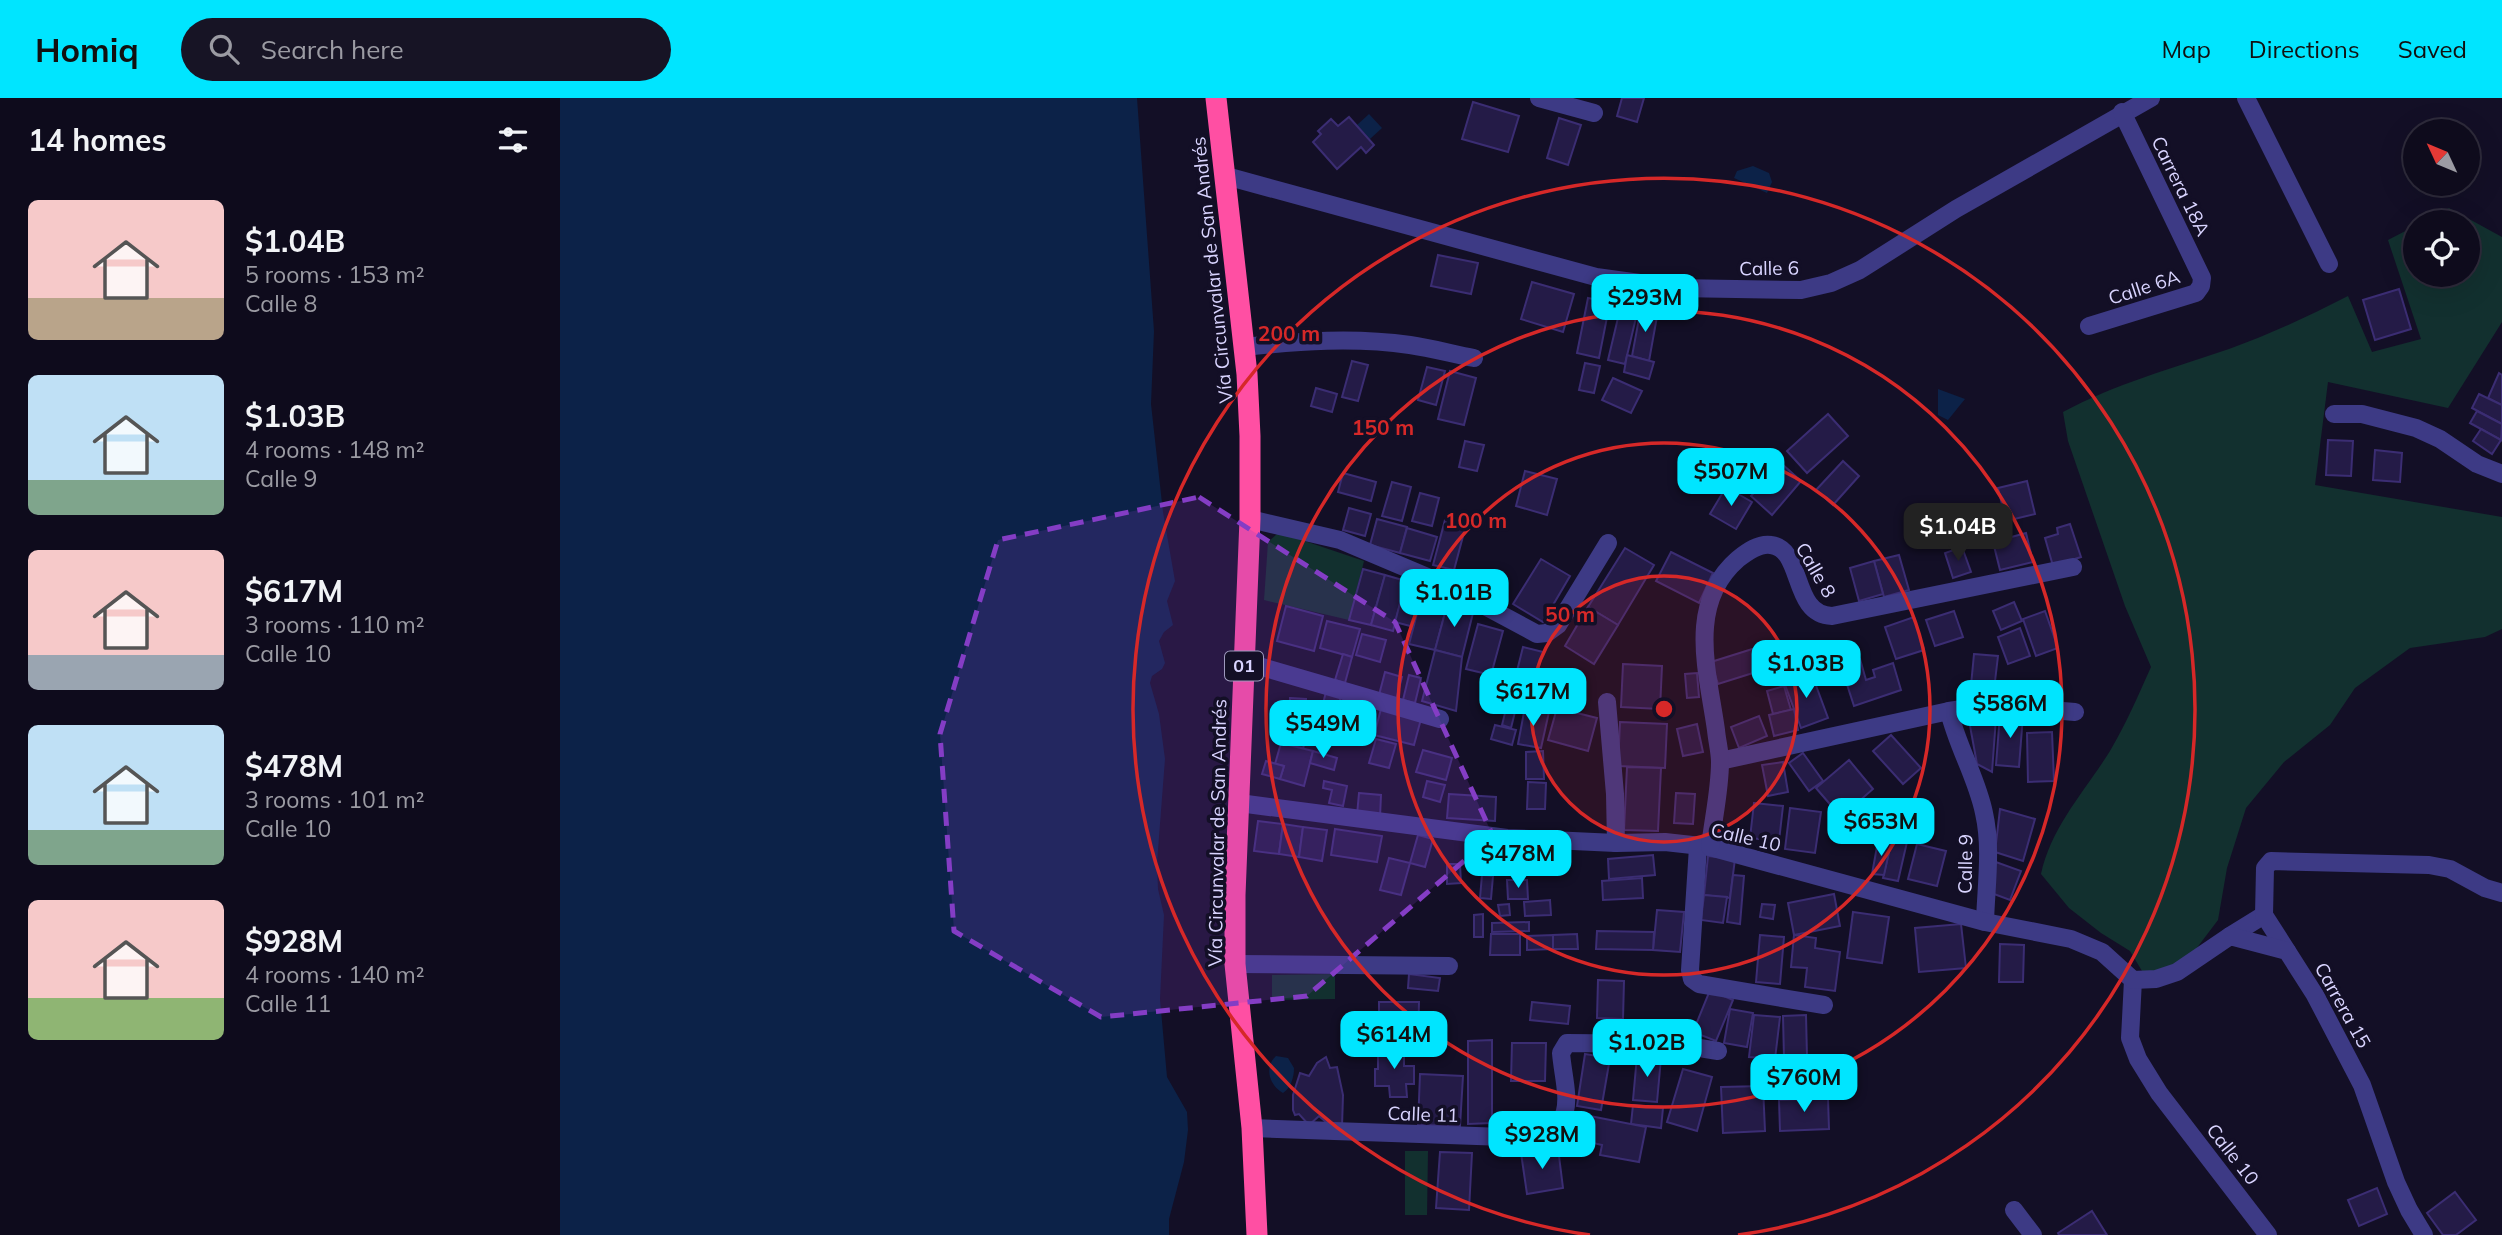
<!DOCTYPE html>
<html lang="en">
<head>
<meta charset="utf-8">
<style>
  body { margin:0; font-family:Mulish,sans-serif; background:#171425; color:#f1f3f6; height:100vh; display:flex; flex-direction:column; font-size:26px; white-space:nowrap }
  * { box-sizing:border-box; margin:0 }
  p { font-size:23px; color:#9b9ba3 }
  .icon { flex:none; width:38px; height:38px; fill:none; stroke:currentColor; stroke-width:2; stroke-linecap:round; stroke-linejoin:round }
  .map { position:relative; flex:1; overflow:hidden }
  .drawer { display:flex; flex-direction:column; background:#0e0b1c; width:560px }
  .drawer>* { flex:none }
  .needle { width:46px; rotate:314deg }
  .controls { position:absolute; left:1843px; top:21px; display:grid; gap:14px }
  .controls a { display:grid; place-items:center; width:77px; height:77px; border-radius:50%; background:#0e0b1c; box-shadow:0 7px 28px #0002,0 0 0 2px #2e2b3b; font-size:35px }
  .price { position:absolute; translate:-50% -60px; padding:0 16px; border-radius:14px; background:#00e5ff; color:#111; font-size:23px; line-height:46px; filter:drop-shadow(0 2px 4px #0008) }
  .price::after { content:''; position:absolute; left:50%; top:42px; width:21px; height:16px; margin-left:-10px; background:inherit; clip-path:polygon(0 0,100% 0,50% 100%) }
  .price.selected { background:#222; color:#fff }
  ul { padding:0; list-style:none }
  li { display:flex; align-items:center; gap:21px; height:175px; padding:0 28px }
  li span { display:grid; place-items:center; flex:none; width:196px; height:140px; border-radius:10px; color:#555 }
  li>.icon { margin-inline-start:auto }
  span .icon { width:84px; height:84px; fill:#fffc; stroke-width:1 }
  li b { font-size:30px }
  h2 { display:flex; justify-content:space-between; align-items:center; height:84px; padding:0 28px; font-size:30px }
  header { display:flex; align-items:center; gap:42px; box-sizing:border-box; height:98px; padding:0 35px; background:#00e5ff; color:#111 }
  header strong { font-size:33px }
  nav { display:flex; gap:38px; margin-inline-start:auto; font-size:24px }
  .search { width:490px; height:63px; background:#171425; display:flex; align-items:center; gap:18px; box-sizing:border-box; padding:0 24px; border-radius:38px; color:#9b9ba3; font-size:26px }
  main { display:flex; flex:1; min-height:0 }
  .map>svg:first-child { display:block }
  .green { fill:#12302f }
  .water { fill:#0c2248 }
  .building { fill:#241b47; stroke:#3b2d73; stroke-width:2 }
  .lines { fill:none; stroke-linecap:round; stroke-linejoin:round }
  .minor { stroke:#3d3a85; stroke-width:18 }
  .highway { stroke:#ff4fa3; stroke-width:21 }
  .marked { fill:#843dc5; fill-opacity:0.2; stroke:#843dc5; stroke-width:5; stroke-dasharray:14 9; stroke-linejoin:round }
  .ring { fill:none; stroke:#d62828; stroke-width:3.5 }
  .labels { text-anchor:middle; stroke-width:7; stroke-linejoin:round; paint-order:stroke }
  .shield { fill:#130f26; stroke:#9e99be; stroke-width:2 }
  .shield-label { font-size:18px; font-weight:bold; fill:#d9d4ff }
  .street-label { font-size:19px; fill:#d9d4ff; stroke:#130f26 }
  .centre { fill:#d62828; stroke:#130f26; stroke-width:3.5 }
  .ring-label { font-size:21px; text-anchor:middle; font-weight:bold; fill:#d62828; stroke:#130f26; stroke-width:7; stroke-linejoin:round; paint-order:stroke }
</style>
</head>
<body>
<header>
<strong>Homiq</strong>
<div class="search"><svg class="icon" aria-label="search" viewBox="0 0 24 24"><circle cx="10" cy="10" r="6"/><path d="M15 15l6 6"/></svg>Search here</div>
<nav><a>Map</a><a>Directions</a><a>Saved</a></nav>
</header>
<main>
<section class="drawer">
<h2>14 homes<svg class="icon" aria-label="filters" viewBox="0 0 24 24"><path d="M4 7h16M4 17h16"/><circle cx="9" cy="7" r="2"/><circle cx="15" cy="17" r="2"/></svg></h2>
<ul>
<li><span style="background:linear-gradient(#f6c9c9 70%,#b9a48a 0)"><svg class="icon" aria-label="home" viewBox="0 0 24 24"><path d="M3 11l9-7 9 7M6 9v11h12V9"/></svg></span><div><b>$1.04B</b><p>5 rooms · 153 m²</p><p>Calle 8</p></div></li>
<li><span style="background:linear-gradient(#bfe0f5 75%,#7fa58c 0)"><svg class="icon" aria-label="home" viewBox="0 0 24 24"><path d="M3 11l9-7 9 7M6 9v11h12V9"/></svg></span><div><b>$1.03B</b><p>4 rooms · 148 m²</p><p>Calle 9</p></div></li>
<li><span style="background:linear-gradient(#f6c9c9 75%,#9aa5b1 0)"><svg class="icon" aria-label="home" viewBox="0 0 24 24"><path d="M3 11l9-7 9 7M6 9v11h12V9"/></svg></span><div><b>$617M</b><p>3 rooms · 110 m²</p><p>Calle 10</p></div></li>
<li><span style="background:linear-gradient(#bfe0f5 75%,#7fa58c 0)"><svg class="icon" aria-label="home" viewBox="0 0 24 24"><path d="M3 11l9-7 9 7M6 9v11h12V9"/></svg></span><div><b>$478M</b><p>3 rooms · 101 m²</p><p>Calle 10</p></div></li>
<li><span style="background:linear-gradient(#f6c9c9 70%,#8fb573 0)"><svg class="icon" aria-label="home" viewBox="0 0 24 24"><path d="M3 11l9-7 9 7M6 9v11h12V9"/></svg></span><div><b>$928M</b><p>4 rooms · 140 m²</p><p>Calle 11</p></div></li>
</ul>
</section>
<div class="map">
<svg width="1942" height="1137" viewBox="0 0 1942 1137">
  <rect width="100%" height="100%" fill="#130f26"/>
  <g class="green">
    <path d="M1889,110l53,29v85l-54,86 -120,-26 -13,103 187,32v112l-17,8 -75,11 -55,40 -25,37 -46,37 -38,46 -19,60 -9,52 -25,33 -23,17 -25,6 -15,-25 -29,-18 -32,-25 -28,-34c10,-47 44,-83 69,-123 16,-27 28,-55 41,-84l-26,-61 -57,-165 -5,-29c52,-28 110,-44 166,-63 42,-15 80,-33 119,-53l24,56 49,-13 -33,-99 27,-14v49h53v-53h-47z"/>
    <polygon points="717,436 724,436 804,463 789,522 704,502 708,444"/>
    <polygon points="775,876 775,901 712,902 712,877"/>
    <polygon points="845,1053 868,1053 867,1117 845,1117"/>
  </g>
  <g class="water">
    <polygon points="0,0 577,0 594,233 591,306 603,414 615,483 607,503 613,527 604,534 599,543 605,565 602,571 592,578 590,585 599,616 605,661 597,765 598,791 604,817 600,901 607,979 627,1014 628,1032 624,1064 609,1121 609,1137 0,1137"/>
    <polygon points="809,16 822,30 810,41 797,27"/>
    <polygon points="1193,68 1209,75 1212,84 1207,95 1174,80 1177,73"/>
    <polygon points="1378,291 1405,301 1388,322 1378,317"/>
    <path d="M716,958l12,2 6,10c0,9 -3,20 -11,25 -14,-8 -19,-26 -7,-37z"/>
  </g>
  <g class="building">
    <polygon points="1062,0 1084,0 1077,24 1057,18"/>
    <polygon points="913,4 959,18 948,54 902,41"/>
    <polygon points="789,19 814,47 806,55 801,49 777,71 753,44 761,36 758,33 771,21 778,28"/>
    <polygon points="999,20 1021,27 1008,67 987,60"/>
    <polygon points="878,157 918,165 911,196 871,188"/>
    <polygon points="972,184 1014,196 1003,234 961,221"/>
    <polygon points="1839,191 1851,231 1815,242 1803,202"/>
    <polygon points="1028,200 1050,204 1039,260 1017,255"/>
    <polygon points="1062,203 1079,207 1065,266 1048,262"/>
    <polygon points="1081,210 1098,213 1089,263 1072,258"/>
    <polygon points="1067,257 1094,264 1089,281 1064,274"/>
    <polygon points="792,263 808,267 798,303 782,299"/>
    <polygon points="1025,265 1040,268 1034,295 1019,292"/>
    <polygon points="867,269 885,273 876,307 858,302"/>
    <polygon points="890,273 916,280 904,327 878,321"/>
    <polygon points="1939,275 1942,277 1942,307 1928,300"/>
    <polygon points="1053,280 1082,293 1071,315 1042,302"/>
    <polygon points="756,290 777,296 772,314 751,308"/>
    <polygon points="1919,296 1942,307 1942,326 1912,310"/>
    <polygon points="1917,313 1942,326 1941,342 1910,325"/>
    <polygon points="1268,316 1288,338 1247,375 1227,353"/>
    <polygon points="1921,331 1941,342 1932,356 1913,343"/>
    <polygon points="1768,342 1793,343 1791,378 1766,377"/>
    <polygon points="905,343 924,347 917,373 899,369"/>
    <polygon points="1815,352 1842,355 1840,384 1813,382"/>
    <polygon points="1283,363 1299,378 1273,407 1256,392"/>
    <polygon points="1221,365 1241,383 1212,417 1191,398"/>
    <polygon points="965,373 997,381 987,417 956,408"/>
    <polygon points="783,375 816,384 811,403 778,394"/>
    <polygon points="1467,383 1475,416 1446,423 1438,390"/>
    <polygon points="832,384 851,389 842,423 822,418"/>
    <polygon points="1166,389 1192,404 1176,431 1150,416"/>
    <polygon points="860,395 879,400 872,428 852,423"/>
    <polygon points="789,410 811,416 805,438 783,432"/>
    <polygon points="817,421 847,429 840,455 810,447"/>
    <polygon points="885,422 906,427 894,472 873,467"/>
    <polygon points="1510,426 1521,459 1493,468 1485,440 1498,436 1497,430"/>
    <polygon points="847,430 877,439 870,463 840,455"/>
    <polygon points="1466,435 1473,464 1440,472 1433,444"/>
    <polygon points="1402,449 1411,474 1393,480 1385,455"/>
    <polygon points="1065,450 1094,467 1058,527 1028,509"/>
    <polygon points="1111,454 1153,475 1139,505 1096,483"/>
    <polygon points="1339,457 1349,492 1324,499 1314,463"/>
    <polygon points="981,461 1010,478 983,524 953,506"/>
    <polygon points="1314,463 1323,496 1299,503 1290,470"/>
    <polygon points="803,471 825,477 811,527 789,522"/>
    <polygon points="825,477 846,483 833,533 811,527"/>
    <polygon points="846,483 865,488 854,529 835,524"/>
    <polygon points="863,493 889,500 875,552 849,546"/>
    <polygon points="889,500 913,515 902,559 875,552"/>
    <polygon points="1454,504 1462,523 1441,532 1433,513"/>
    <polygon points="726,508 763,518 754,553 717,543"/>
    <polygon points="1028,509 1058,527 1034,566 1005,548"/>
    <polygon points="1394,513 1403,539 1375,548 1366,522"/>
    <polygon points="1485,513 1498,550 1476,558 1463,521"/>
    <polygon points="1354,519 1364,552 1336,561 1325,529"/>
    <polygon points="767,523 800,531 792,559 760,550"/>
    <polygon points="918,526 943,533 931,577 906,571"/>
    <polygon points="1460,530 1470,558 1448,566 1438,539"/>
    <polygon points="802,536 826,542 820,564 796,557"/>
    <polygon points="1205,547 1212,569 1158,586 1151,564"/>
    <polygon points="963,549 983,554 972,593 953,589"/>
    <polygon points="875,552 902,559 896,613 862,603"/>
    <polygon points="783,556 792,559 785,585 775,582"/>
    <polygon points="1246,556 1253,573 1234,580 1227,564"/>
    <polygon points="1414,556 1438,558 1433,600 1410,598"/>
    <polygon points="1300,561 1306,582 1315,579 1313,572 1333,565 1341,592 1294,608 1281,568"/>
    <polygon points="1063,566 1102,568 1100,611 1061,609"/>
    <polygon points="825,574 842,579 836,602 819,597"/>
    <polygon points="1251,574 1268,620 1241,630 1224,584"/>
    <polygon points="1137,575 1139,599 1127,600 1125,576"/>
    <polygon points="849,577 861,580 855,605 843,602"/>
    <polygon points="1224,588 1231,612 1213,616 1207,593"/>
    <polygon points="766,594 781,598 771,636 756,632"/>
    <polygon points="730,600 746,601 745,621 729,620"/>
    <polygon points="965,609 989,614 981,650 958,646"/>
    <polygon points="997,610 1037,620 1028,653 988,642"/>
    <polygon points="821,611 861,621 854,647 814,637"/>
    <polygon points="946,611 955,614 951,630 942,627"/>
    <polygon points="1234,611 1238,632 1214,638 1209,617"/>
    <polygon points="1440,616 1463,617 1459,669 1436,667"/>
    <polygon points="1408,617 1436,620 1432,674 1417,666"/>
    <polygon points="720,618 749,626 743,651 713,642"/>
    <polygon points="1199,618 1207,638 1179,650 1171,629"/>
    <polygon points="1060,624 1107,626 1105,670 1058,668"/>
    <polygon points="1137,626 1143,654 1123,658 1117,631"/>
    <polygon points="935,627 956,632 952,647 931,641"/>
    <polygon points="1492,634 1494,683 1468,684 1467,635"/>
    <polygon points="1331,637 1361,670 1343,686 1313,653"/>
    <polygon points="816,641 836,646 829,670 809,665"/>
    <polygon points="721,645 753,653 744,688 720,681 724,668 715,666"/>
    <polygon points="863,652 892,660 886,682 856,674"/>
    <polygon points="753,653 777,660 774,672 750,665"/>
    <polygon points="983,653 984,681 966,681 966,654"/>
    <polygon points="1243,655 1263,683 1249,693 1229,665"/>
    <polygon points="1289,662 1313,691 1281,719 1256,690"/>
    <polygon points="706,663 724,668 720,681 702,676"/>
    <polygon points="1223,664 1228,694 1208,698 1202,667"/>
    <polygon points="1067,669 1101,670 1098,733 1064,732"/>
    <polygon points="764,683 787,688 783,708 769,705 772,692 763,690"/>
    <polygon points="867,683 885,687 880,704 863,699"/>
    <polygon points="968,684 986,685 985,711 967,711"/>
    <polygon points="799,695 821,697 820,719 797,717"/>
    <polygon points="1116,695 1135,696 1133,726 1114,725"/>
    <polygon points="889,696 936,699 935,723 887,720"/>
    <polygon points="1194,705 1223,708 1219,743 1190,740"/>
    <polygon points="1307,706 1319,723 1302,736 1289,719"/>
    <polygon points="1230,710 1261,714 1255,755 1225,751"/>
    <polygon points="1440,711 1475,721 1463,763 1435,754"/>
    <polygon points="698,723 723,726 719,756 694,753"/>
    <polygon points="723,726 743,729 739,759 719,756"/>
    <polygon points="743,729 767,732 762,763 739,759"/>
    <polygon points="775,731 822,738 817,764 771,757"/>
    <polygon points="858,737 873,741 865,769 850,765"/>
    <polygon points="1332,741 1347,744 1338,783 1323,780"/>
    <polygon points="1318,743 1331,745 1324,777 1312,776"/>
    <polygon points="1357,746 1386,753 1377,788 1348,781"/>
    <polygon points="1093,757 1095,777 1049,781 1048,761"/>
    <polygon points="1148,758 1175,761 1170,800 1144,797"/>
    <polygon points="829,760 850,765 841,797 820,792"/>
    <polygon points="1433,763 1461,773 1450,802 1434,796"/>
    <polygon points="887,766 900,766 901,785 887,786"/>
    <polygon points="922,777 933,778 931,801 920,800"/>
    <polygon points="1173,777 1184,778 1180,826 1167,824"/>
    <polygon points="1082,780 1083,800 1043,802 1042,783"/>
    <polygon points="947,782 967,782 968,801 948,801"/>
    <polygon points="1274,796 1280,828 1234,837 1228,805"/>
    <polygon points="1144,797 1167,799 1163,825 1141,822"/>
    <polygon points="990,802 991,817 965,818 964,804"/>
    <polygon points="949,806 950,817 940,818 938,807"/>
    <polygon points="1202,806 1215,807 1213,821 1200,819"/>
    <polygon points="1097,812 1124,814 1120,854 1093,852"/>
    <polygon points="1293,814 1329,819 1322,865 1287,860"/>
    <polygon points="923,816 923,839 914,839 914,817"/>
    <polygon points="969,824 969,833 932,834 932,825"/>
    <polygon points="1401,826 1406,870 1359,874 1355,830"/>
    <polygon points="1037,833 1094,834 1093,852 1036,851"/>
    <polygon points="931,836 960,836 960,857 930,857"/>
    <polygon points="1017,836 1018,851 993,851 993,837"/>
    <polygon points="993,837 993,851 967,852 967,838"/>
    <polygon points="1200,837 1224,839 1220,886 1196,884"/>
    <polygon points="1234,837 1256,840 1255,850 1280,854 1275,893 1245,889 1247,870 1231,869"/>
    <polygon points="1440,846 1464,847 1463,884 1439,884"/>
    <polygon points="849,876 880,880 878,893 848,890"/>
    <polygon points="1038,882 1064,883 1063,921 1037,920"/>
    <polygon points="1150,892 1173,902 1156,943 1133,934"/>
    <polygon points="819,904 859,904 858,943 819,942"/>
    <polygon points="972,904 1010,908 1008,926 970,922"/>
    <polygon points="1170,911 1193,915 1187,949 1164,945"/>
    <polygon points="1194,917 1220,919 1215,961 1189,959"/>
    <polygon points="1246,917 1247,959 1224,960 1223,918"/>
    <polygon points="932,942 932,1025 908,1026 908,943"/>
    <polygon points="952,945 986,945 985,983 951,983"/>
    <polygon points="823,947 844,947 844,968 854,968 854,986 846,986 847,999 830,999 829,988 815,988 815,971 818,971 818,957 823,957"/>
    <polygon points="1025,956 1050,960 1041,1012 1017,1008"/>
    <polygon points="1077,958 1101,960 1097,1004 1073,1002"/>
    <polygon points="766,959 770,970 777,969 783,997 782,1029 766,1024 759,1018 749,1027 739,1016 735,1017 733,1012 733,997 740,975 749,978 757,965"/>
    <polygon points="1123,971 1152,979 1137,1033 1107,1024"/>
    <polygon points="860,976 903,978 900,1028 858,1027"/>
    <polygon points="1203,988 1205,1033 1163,1035 1161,989"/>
    <polygon points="1268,1000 1269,1031 1220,1033 1219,1002"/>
    <polygon points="1073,1007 1103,1010 1101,1030 1071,1026"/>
    <polygon points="1030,1018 1086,1029 1079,1064 1040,1057 1042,1047 1016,1041 1019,1027 1028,1029"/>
    <polygon points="998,1050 1003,1090 967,1096 961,1055"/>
    <polygon points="880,1054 912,1055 909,1112 876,1110"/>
    <polygon points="1817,1090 1827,1116 1799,1128 1788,1102"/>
    <polygon points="1895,1094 1916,1122 1896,1137 1883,1137 1867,1115"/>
    <polygon points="1532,1113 1547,1137 1499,1137 1498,1135"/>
  </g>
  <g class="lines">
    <g class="minor">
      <polyline points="979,0 1034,15"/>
      <polyline points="1686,0 1769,166"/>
      <polyline points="666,78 1036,179 1116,190 1241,192 1271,185 1300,172 1396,111 1591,0"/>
      <polyline points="1529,228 1636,195 1641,188 1642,180 1562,14"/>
      <path d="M684,249c56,-6 110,-10 166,-2 21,3 43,9 64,13"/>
      <polyline points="1774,316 1802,316 1856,330 1880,341 1917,366 1942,376"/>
      <polyline points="690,421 780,442 884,486 977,536 987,535 998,527 1048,445"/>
      <polyline points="685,564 880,621"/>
      <polyline points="1047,604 1055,696 1056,745"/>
      <polyline points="1389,613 1428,607 1515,614"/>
      <path d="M1160,663l229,-50c8,35 28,67 35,102 8,35 2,74 1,109"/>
      <polyline points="679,705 947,740 1056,745 1105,744 1150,749 1425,824 1511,841 1542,854 1573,882 1570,940 1578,961 1599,995 1708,1137"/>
      <polyline points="1138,749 1130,872 1132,881 1139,886 1264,907"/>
      <path d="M1150,749c3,-27 10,-57 10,-85 0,-10 -3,-21 -4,-32 -8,-58 -30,-126 22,-171 9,-7 21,-16 33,-14 33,4 20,70 61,71l241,-49"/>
      <polyline points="1670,838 1704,817"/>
      <polyline points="1727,853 1704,817 1705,770 1711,763 1869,767 1890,771 1925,790 1942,795"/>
      <polyline points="675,866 889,868"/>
      <polyline points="1573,882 1596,881 1617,874 1670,838 1727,853 1755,897 1802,987 1836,1084 1849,1112 1864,1137"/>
      <path d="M692,1030l284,10c44,-14 28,-49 25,-85l6,-10 108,1 43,7"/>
      <polyline points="1454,1112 1473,1137"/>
    </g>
    <polyline class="highway" points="656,0 687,276 690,338 690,421 675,797 675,866 692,1030 697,1137"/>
  </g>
  <path class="marked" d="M639,399l196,125 98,214 -186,160 -206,21 -147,-86 -14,-197 58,-194z"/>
  <circle cx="1104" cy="611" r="133" fill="#d62828" fill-opacity=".12"/>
  <g class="ring">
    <circle cx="1104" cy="611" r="133"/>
    <circle cx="1104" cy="611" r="266"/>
    <circle cx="1104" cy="611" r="398"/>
    <path d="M1030 1137A531 531 0 1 1 1178 1137"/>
  </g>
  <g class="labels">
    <rect class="shield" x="665" y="553.5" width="38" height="29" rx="5"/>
    <g class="shield-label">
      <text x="684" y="574">01</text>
    </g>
    <g class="street-label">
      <text transform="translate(1621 88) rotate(64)" y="7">Carrera 18A</text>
      <text transform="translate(1209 170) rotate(-1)" y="7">Calle 6</text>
      <text transform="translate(652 172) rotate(-96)" y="7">Vía Circunvalar de San Andrés</text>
      <text transform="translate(1584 189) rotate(-18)" y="7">Calle 6A</text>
      <text transform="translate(1256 472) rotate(60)" y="7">Calle 8</text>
      <text transform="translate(657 735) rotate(-89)" y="7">Vía Circunvalar de San Andrés</text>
      <text transform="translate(1186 739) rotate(13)" y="7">Calle 10</text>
      <text transform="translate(1405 766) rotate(-89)" y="7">Calle 9</text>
      <text transform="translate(1783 907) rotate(61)" y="7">Carrera 15</text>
      <text transform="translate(863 1016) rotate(2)" y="7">Calle 11</text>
      <text transform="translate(1673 1056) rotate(52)" y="7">Calle 10</text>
    </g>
  </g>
  <circle cx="1104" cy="611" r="10" class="centre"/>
  <g class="ring-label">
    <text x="729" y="243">200 m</text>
    <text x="823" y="337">150 m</text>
    <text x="916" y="430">100 m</text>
    <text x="1010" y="524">50 m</text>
  </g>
</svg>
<div class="controls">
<a><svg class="needle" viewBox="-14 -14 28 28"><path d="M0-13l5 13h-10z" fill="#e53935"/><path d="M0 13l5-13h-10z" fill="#9b9ba3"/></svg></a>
<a><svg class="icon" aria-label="locate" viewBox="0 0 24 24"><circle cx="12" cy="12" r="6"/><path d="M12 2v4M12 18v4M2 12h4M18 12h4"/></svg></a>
</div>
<b class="price" style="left:1085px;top:236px">$293M</b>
<b class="price" style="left:1171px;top:410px">$507M</b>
<b class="price selected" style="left:1398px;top:465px">$1.04B</b>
<b class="price" style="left:894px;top:531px">$1.01B</b>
<b class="price" style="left:1246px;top:602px">$1.03B</b>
<b class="price" style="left:973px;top:630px">$617M</b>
<b class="price" style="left:1450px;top:642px">$586M</b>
<b class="price" style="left:763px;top:662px">$549M</b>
<b class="price" style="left:1321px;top:760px">$653M</b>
<b class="price" style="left:958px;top:792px">$478M</b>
<b class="price" style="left:834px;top:973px">$614M</b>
<b class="price" style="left:1087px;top:981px">$1.02B</b>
<b class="price" style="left:1244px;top:1016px">$760M</b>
<b class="price" style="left:982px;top:1073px">$928M</b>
</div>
</main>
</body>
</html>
